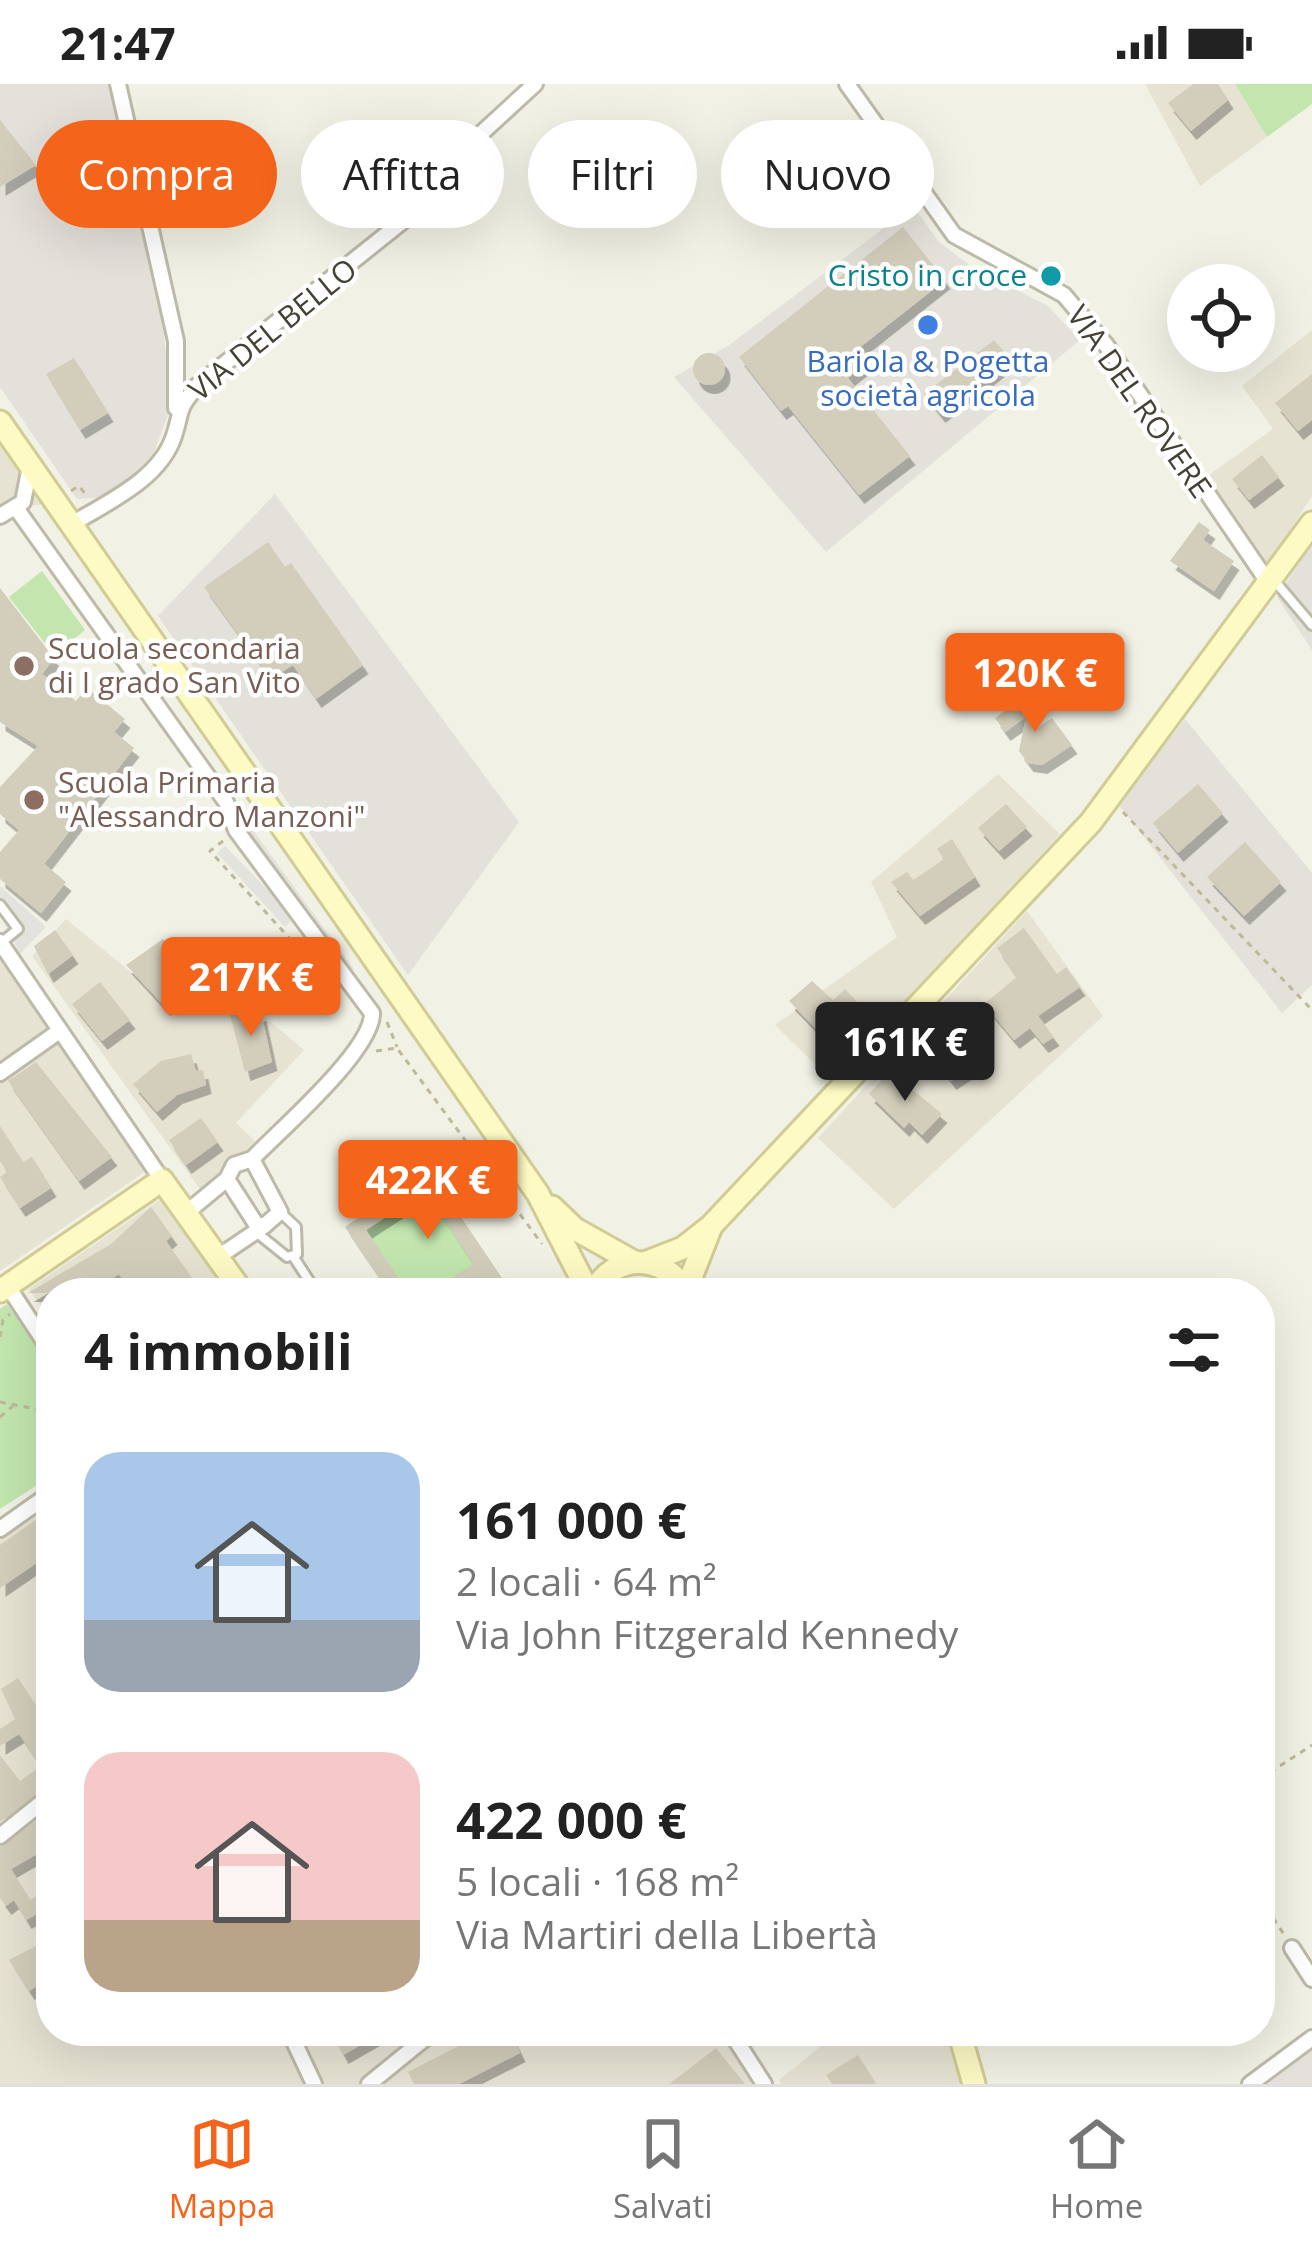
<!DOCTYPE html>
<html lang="it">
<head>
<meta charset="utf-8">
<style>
  body { margin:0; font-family:"Open Sans",sans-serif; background:#f2f2f2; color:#222; height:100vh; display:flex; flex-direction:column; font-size:45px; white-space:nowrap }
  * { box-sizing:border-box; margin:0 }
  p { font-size:39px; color:#767676 }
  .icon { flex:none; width:66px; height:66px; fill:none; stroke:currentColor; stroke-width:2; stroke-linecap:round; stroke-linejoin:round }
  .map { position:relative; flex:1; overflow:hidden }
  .panel { position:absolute; left:36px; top:1194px; width:1239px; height:768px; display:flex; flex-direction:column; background:#fff; border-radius:48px; box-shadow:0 12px 48px #0002 }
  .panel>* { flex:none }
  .banner { position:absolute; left:36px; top:36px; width:1242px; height:108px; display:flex; gap:24px }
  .tools { position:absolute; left:1167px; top:180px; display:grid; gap:24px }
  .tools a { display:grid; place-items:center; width:108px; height:108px; border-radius:50%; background:#fff; box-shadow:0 12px 48px #0002; font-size:60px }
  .price { position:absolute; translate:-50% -102px; padding:0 27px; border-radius:12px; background:#f4641a; color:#fff; font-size:39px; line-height:78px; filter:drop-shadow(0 3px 6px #0008) }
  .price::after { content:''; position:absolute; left:50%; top:72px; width:36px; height:27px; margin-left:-18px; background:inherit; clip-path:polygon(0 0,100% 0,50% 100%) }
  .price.current { background:#222; color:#fff }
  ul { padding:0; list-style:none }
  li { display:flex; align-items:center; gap:36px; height:300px; padding:0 48px }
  li span { display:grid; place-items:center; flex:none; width:336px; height:240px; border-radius:36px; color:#555 }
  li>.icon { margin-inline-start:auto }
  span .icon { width:144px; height:144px; fill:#fffc; stroke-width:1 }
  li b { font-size:51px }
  h2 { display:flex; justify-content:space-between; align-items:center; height:144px; padding:0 48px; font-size:51px }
  .chip { padding:0 42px; border-radius:54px; background:#fff; box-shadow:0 12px 48px #0002; font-size:42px; line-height:108px }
  .chip.current { background:#f4641a; color:#fff }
  .status { display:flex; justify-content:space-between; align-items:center; height:84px; padding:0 60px; background:#fff; direction:ltr }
  .status svg { height:33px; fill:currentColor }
  .tabs { display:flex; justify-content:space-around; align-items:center; height:168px; border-top:3px solid #e0e0e0; background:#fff; font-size:33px; color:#767676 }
  .tabs a { display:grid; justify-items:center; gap:6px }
  .tabs .current { color:#f4641a }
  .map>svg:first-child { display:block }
  .residential { fill:#e6e3d3 }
  .industrial { fill:#e4e1da }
  .green { fill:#c2e6ae }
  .parking { fill:#e3e2dd }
  .building { fill:#d3cebb; filter:url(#shadow) }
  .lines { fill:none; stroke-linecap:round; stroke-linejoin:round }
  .service-casing { stroke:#bdbaa8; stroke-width:14 }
  .minor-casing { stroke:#bdbaa8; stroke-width:20 }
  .secondary-casing { stroke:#d1cc96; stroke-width:27 }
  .path { stroke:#bfb89a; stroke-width:3; stroke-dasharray:6 6; stroke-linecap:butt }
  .service { stroke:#fff; stroke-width:8 }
  .minor { stroke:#fff; stroke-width:14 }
  .secondary { stroke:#fdfac4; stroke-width:21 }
  .culture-dot { fill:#0f9aa8; stroke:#fff; stroke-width:4.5 }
  .shop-dot { fill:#3f7fe0; stroke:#fff; stroke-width:4.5 }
  .education-dot { fill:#8d6e63; stroke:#fff; stroke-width:4.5 }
  .labels { text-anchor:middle; stroke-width:9; stroke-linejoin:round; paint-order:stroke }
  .culture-label { font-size:30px; fill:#0d838f; stroke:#fff; text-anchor:end }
  .street-label { font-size:30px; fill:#444135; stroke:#fff }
  .shop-label { font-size:30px; fill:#366cbe; stroke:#fff }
  .education-label { font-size:30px; fill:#785e54; stroke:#fff; text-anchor:start }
</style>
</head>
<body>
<div class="status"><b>21:47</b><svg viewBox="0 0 49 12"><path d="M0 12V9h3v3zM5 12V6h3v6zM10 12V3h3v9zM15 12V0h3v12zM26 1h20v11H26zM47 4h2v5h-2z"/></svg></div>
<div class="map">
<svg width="1312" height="2000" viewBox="0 0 1312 2000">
  <defs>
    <filter id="shadow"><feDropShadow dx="5.5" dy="9" stdDeviation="0" flood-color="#0004"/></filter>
  </defs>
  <rect width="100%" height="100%" fill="#f2f1e5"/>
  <g class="residential">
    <polygon points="1145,0 1235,0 1267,53 1200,102"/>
    <polygon points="1312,246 1312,412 1266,483 1202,396 1273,345 1242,302"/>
    <polygon points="0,358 43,420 0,426"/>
    <polygon points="998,690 1060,750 833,998 775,941 897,853 871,798"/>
    <polygon points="1027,827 1103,932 894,1125 818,1054"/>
    <polygon points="66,835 144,899 187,867 304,966 236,1039 255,1057 202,1108 32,872"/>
    <polygon points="0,872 149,1085 0,1187"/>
    <polygon points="165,1112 235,1209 51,1209 51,1237 29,1205"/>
    <polygon points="51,1423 51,1688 0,1736 0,1456"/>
    <polygon points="51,1731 51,1947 723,1947 756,2000 0,2000 0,1777"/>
    <polygon points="840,1947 945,1947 962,2000 781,2000 779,1996"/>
  </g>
  <g class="industrial">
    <polygon points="0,0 109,0 154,169 172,320 152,374 113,409 97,414 77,415 0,303"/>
    <polygon points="913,122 939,158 971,182 1048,222 1080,256 826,468 674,293 728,262"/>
    <polygon points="275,410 519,738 408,891 158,532"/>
    <polygon points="1312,459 1312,566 1277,513"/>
    <polygon points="1185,635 1312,789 1312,901 1282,929 1118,720"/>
    <polygon points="1312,1963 1312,2000 1263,2000 1275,1993"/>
  </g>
  <g class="green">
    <polygon points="1235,0 1312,0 1312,20 1267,53"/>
    <polygon points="42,487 85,546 54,571 9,513"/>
    <polygon points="429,1086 512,1209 390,1209 345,1143"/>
    <polygon points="7,1220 51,1281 51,1392 0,1425 0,1225"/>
  </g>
  <g class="parking">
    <polygon points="249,741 354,885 347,889 242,745"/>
    <polygon points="225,762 295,834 285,843 217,769"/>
    <polygon points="0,802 46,843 20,870 0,830"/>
  </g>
  <g class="building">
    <polygon points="1193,0 1218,0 1228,16 1191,47 1168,19"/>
    <polygon points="0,36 36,81 0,103"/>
    <polygon points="903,143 945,196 859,264 870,277 848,294 910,372 859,411 788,322 781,327 739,273"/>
    <polygon points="994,256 1011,275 940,330 924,310"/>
    <circle cx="709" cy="285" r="16"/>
    <polygon points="74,274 108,329 80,346 46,290"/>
    <polygon points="1312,290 1312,336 1298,347 1275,319"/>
    <polygon points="1262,371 1279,393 1249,416 1232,395"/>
    <polygon points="1199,438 1210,446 1203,456 1234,477 1214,507 1170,477"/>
    <polygon points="268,458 285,483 291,479 363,581 316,615 293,581 271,595 204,503"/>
    <polygon points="0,504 54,574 42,590 76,617 87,604 125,635 114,648 134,664 44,780 66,798 41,829 0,795 0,768 19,746 0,730 0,703 38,662 0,638"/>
    <polygon points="1020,616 1039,643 1052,634 1072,661 1042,681 1028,679 1019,667 1026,633 1005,648 995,634"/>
    <polygon points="1198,700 1223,729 1178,769 1153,739"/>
    <polygon points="1006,720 1027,743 999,767 978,744"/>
    <polygon points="952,755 975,793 920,832 891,798 907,788 913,796 944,775 937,765"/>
    <polygon points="1245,758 1281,798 1244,832 1207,793"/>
    <polygon points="1024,844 1057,890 1066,883 1080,903 1038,932 1054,953 1043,960 1030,944 1014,956 984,920 1017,893 997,864"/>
    <polygon points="55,846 73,871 48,890 34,862"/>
    <polygon points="163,855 197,898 165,923 126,881"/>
    <polygon points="812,897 833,916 845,905 862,923 828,957 789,917"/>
    <polygon points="100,898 130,936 102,957 72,920"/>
    <polygon points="247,923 248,931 261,928 272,978 245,988 229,927"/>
    <polygon points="966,946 987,973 951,997 930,970"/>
    <polygon points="191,970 196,987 203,986 206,1001 177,1011 157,1028 133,1000 161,977"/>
    <polygon points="36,978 112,1073 79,1097 8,997"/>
    <polygon points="890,987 942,1030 922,1051 909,1038 904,1044 869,1010"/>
    <polygon points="201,1034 218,1058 186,1081 169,1056"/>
    <polygon points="0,1042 23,1078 32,1073 51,1104 20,1124 0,1093 7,1088 0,1077"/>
    <polygon points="429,1086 512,1209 494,1209 487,1200 474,1209 429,1209 473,1180 426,1107 366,1146 408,1209 390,1209 345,1143"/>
    <polygon points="151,1123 172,1152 166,1157 203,1209 132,1209 119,1190 91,1209 28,1209 111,1160"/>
    <polygon points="51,1425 51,1469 0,1504 0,1461"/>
    <polygon points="18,1594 51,1644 51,1700 0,1738 0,1671 20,1697 41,1682 19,1650 0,1662 0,1645 15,1635 1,1605"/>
    <polygon points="51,1725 51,1762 11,1785 30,1816 51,1803 51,1822 26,1836 14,1816 6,1822 0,1814 0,1763"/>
    <polygon points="51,1854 51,1893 29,1907 9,1876"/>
    <polygon points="330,1947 385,1947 343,1971"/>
    <polygon points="468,1947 509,1947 520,1969 459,2000 414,2000 408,1988 472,1955"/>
    <polygon points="716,1964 745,2000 669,2000"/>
    <polygon points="858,1971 876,2000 832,2000 826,1991"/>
  </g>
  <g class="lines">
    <g class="service-casing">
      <g id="service">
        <polyline points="1274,496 1312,541"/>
        <polyline points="0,821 18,845 2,858"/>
        <polyline points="256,1148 287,1173 297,1170 296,1143 280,1128"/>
        <polyline points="293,1172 317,1209"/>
      </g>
    </g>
    <g class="minor-casing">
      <g id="minor">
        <polyline points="118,0 176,257 176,324"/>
        <polyline points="847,0 954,151 1064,211 1106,261 1270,501"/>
        <path d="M16,424l210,294 10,28 136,183c1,37 -92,117 -120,146l-18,6 -7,14 -41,34"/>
        <polyline points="0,432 23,418 30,382"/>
        <path d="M72,440c36,-22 88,-45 102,-88 9,-28 2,-25 24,-51l210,-168 40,-53 87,-80"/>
        <polyline points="0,858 162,1096"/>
        <polyline points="0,989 58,948"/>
        <polyline points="227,1095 256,1140 264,1142 280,1128 252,1075"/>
        <polyline points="218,1173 264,1142"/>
        <polyline points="7,1201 51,1268"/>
        <polyline points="0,1445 51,1409"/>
        <polyline points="0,1752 51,1711"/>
        <polyline points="1292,1864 1312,1895"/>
        <polyline points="289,1947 314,2000"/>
        <polyline points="730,1947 764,2000"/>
        <polyline points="369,2000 434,1947"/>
        <polyline points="1250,2000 1312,1954"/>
      </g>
    </g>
    <g class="secondary-casing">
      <g id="secondary">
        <polyline points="0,338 538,1110 589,1209"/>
        <polyline points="552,1123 575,1145 634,1178"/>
        <polyline points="647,1178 683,1164 711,1142 1091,738 1312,439"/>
        <polyline points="686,1206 710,1145"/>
        <polyline points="0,1207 162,1096 243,1209"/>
        <path d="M593,1209c21,-42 73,-39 94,0"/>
        <polyline points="959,1947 974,2000"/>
      </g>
    </g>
    <g class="path">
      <polyline points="71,407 79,402 86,411"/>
      <polyline points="1123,728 1312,926"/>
      <polyline points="223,757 210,767 322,890"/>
      <polyline points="387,938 397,963"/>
      <polyline points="376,967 397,964 542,1160"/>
      <polyline points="0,1253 3,1236 10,1230"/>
      <polyline points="0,1318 51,1328"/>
      <polyline points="0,1333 13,1322"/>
      <polyline points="1260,1695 1312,1661"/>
      <polyline points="1260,1814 1285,1852"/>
    </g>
    <use href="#service" class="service"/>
    <use href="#minor" class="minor"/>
    <use href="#secondary" class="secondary"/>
  </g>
  <circle class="culture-dot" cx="1051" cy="192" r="12"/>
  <circle class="shop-dot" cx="928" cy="241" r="12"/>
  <g class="education-dot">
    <circle cx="24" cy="582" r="12"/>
    <circle cx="34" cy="716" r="12"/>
  </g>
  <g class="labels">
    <g class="culture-label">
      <text x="1027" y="202">Cristo in croce</text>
    </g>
    <g class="street-label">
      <text transform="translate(273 246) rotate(-39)" y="10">VIA DEL BELLO</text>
      <text transform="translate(1139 318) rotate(55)" y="10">VIA DEL ROVERE</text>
    </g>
    <g class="shop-label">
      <text x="928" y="288">Bariola &amp; Pogetta<tspan x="928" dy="34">società agricola</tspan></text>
    </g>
    <g class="education-label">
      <text x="48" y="575">Scuola secondaria<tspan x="48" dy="34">di I grado San Vito</tspan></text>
      <text x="58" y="709">Scuola Primaria<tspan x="58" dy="34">"Alessandro Manzoni"</tspan></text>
    </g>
  </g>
</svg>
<div class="tools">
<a><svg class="icon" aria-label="locate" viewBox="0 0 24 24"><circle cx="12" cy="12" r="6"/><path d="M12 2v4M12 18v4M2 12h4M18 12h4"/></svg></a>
</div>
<b class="price" style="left:1035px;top:651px">120K €</b>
<b class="price" style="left:251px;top:955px">217K €</b>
<b class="price current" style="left:905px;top:1020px">161K €</b>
<b class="price" style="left:428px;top:1158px">422K €</b>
<div class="banner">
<a class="chip current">Compra</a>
<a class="chip">Affitta</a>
<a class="chip">Filtri</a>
<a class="chip">Nuovo</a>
</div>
<section class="panel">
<h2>4 immobili<svg class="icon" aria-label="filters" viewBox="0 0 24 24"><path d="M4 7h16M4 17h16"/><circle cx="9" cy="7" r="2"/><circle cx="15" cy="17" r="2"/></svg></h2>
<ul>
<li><span style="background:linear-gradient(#a9c7e8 70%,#9aa5b1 0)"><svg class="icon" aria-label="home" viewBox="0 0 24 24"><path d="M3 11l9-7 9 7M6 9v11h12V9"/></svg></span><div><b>161 000 €</b><p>2 locali · 64 m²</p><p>Via John Fitzgerald Kennedy</p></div></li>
<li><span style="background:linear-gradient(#f6c9c9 70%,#b9a48a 0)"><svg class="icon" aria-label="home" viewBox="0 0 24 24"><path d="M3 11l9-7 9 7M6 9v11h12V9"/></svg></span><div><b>422 000 €</b><p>5 locali · 168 m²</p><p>Via Martiri della Libertà</p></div></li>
</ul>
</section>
</div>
<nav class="tabs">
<a class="current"><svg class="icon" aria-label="map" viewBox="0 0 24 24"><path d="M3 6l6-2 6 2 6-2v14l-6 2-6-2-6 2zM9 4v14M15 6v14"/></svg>Mappa</a>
<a><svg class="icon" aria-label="saved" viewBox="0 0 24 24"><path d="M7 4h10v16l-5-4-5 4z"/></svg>Salvati</a>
<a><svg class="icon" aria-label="home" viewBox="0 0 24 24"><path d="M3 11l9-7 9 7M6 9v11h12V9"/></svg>Home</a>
</nav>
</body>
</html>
